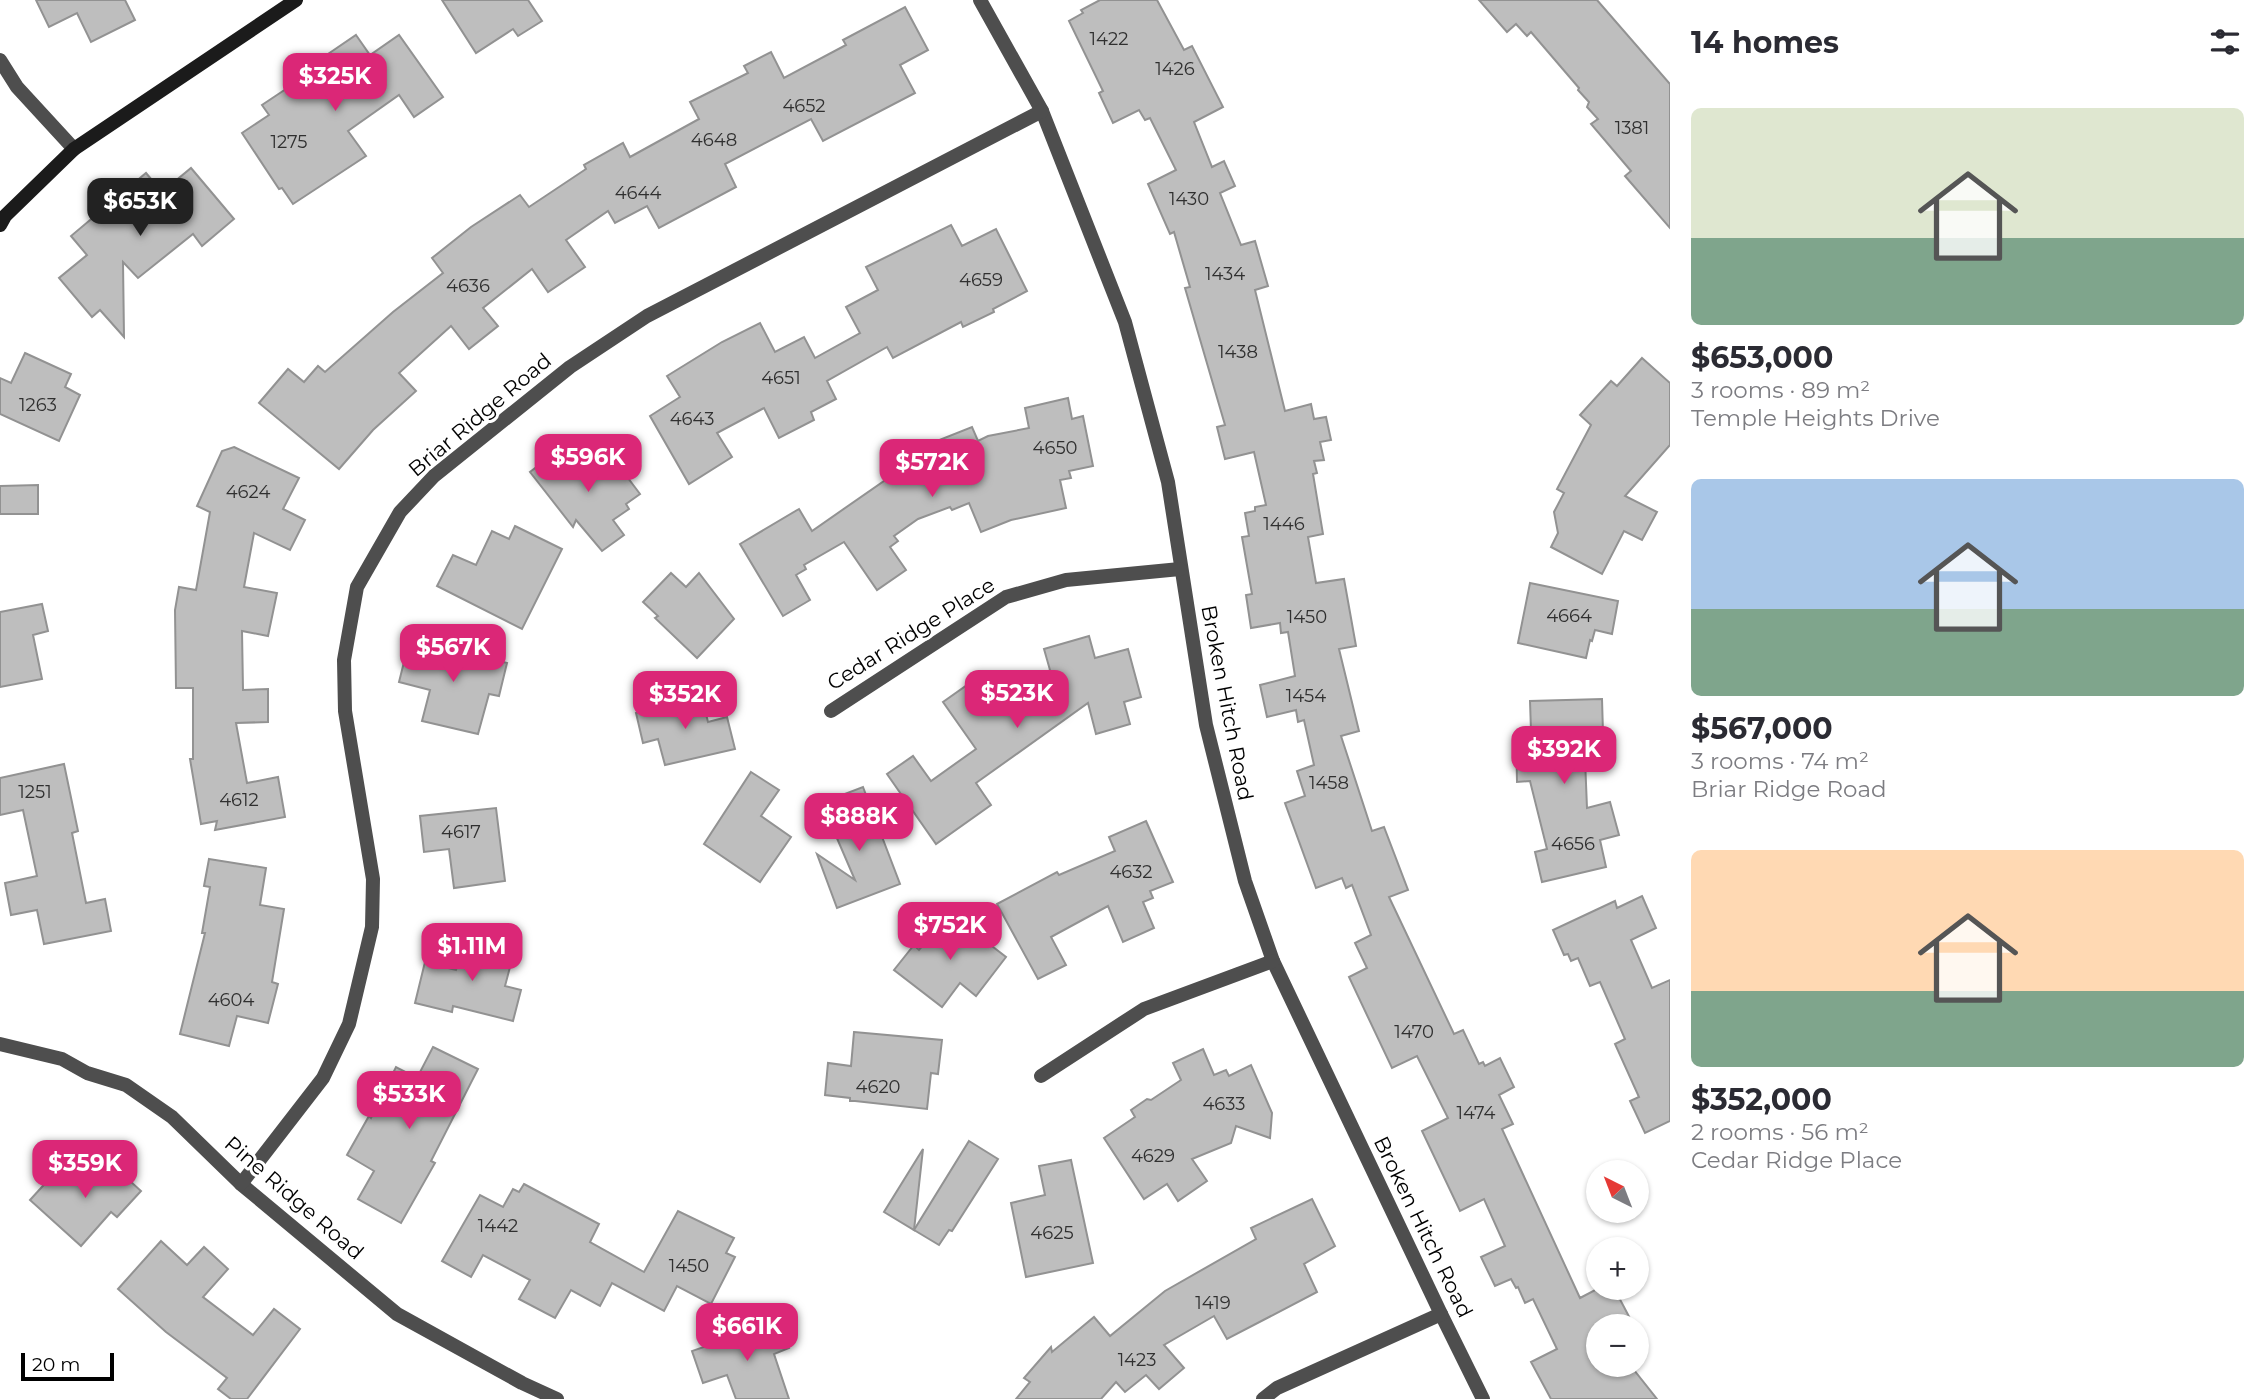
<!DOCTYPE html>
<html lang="en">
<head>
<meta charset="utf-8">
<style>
  body { margin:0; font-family:Montserrat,sans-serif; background:#f2f2f3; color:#2b2b33; height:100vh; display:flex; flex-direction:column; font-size:26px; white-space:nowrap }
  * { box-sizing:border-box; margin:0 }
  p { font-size:23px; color:#7c7c81 }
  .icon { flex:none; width:38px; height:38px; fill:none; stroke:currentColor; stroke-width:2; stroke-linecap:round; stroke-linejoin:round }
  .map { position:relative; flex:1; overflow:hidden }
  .side { display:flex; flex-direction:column; background:#fff; width:595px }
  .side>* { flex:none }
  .needle { width:46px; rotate:318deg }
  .buttons { position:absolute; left:1586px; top:1160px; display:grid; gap:14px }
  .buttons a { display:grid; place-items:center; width:63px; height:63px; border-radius:50%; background:#fff; box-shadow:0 2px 5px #0004; font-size:35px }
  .scale { position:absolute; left:21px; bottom:18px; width:93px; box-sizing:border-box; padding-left:7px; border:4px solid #000; border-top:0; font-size:19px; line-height:24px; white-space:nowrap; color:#000; -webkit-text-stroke:5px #fff; paint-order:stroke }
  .price { position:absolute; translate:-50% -60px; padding:0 16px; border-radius:14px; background:#db2777; color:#fff; font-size:23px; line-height:46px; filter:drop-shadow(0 2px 4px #0008) }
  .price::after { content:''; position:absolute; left:50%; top:42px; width:21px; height:16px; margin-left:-10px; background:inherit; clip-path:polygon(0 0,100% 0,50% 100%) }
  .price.active { background:#222; color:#fff }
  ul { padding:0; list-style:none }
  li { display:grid; align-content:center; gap:14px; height:371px; padding:0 21px }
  li span { display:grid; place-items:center; height:217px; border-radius:10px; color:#555 }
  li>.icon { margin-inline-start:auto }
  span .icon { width:126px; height:126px; fill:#fffc; stroke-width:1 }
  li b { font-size:30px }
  h2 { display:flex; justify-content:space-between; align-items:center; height:84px; padding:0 21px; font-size:30px }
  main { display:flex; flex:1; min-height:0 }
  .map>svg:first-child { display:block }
  .building { fill:#bebebe; stroke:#929292; stroke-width:2 }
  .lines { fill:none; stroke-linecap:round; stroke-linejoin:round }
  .street { stroke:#4e4e4e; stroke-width:14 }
  .secondary { stroke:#1b1b1b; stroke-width:14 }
  .labels { text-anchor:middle; stroke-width:6; stroke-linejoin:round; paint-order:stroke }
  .number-label { font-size:18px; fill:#303030 }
  .street-label { font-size:21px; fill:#000; stroke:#fff }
</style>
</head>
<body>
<main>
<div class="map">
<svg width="1670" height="1399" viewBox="0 0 1670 1399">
  <rect width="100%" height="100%" fill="#fff"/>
  <g class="building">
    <polygon points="36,0 125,0 135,20 91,42 77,13 49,27"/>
    <polygon points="442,0 528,0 542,21 518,36 513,29 476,53"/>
    <polygon points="1100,0 1157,0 1184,50 1192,46 1223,107 1194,122 1212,167 1224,161 1235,186 1220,193 1241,245 1255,241 1268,286 1255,290 1285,411 1311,404 1314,419 1326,417 1331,440 1320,442 1324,460 1314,461 1317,473 1313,474 1323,534 1308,537 1316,583 1344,579 1356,646 1339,649 1359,731 1341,736 1372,831 1384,827 1408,890 1389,897 1454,1034 1463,1030 1479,1064 1483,1062 1485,1066 1500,1058 1514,1087 1499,1095 1513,1124 1502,1129 1580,1298 1599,1288 1614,1288 1634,1326 1598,1326 1598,1365 1630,1365 1657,1399 1551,1399 1531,1362 1557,1349 1533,1299 1525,1303 1518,1287 1516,1288 1511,1279 1495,1286 1481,1257 1505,1246 1484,1199 1460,1211 1422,1131 1448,1118 1417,1056 1392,1068 1349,977 1367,968 1355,943 1371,935 1352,885 1346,888 1342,878 1316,888 1285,803 1305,796 1297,771 1314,765 1304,720 1298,722 1296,710 1267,717 1260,685 1295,676 1288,632 1281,633 1280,623 1251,628 1246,595 1252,594 1242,537 1249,536 1245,513 1255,511 1255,507 1266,505 1254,452 1225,459 1217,427 1225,425 1185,288 1190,287 1174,232 1170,234 1148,184 1176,170 1150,118 1145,120 1139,110 1113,123 1099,93 1103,91 1069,21 1083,13 1081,10"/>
    <polygon points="1479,0 1597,0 1670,84 1670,228 1625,176 1631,171 1591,124 1598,119 1587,107 1589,102 1578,90 1579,88 1531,32 1527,36 1516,24 1507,32"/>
    <polygon points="905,7 928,50 900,65 915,93 823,141 811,119 725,164 736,187 659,228 647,206 615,223 608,211 566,240 585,267 548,292 532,269 483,308 498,326 469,349 451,326 399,373 416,391 373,430 339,469 259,403 288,369 304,382 318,366 325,372 393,312 443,273 432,258 471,227 520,195 529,207 586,169 584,165 623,143 630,157 699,119 690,102 748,73 744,66 771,52 784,78 846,45 843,40"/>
    <polygon points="356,35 370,55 399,35 443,97 414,117 399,95 348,131 366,156 293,204 282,188 279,189 242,133 269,115 262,105 331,59 328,54"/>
    <polygon points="191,168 234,219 202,246 193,234 138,278 123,262 124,337 100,310 92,317 59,278 87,255 71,236 146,173 162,192"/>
    <polygon points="951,225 962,246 996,229 1027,291 993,309 994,312 963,327 961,322 893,358 887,347 827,381 836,399 811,412 814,420 779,438 764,408 717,433 732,457 689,484 650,416 680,397 667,376 722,342 760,323 775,352 804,337 815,358 860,333 846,307 878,290 866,267"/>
    <polygon points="25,353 71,374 65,387 80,395 59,441 0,414 0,378 11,383"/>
    <polygon points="1642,358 1670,383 1670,445 1625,496 1657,512 1642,540 1624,531 1602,574 1551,547 1558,533 1554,512 1564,493 1557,489 1591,425 1580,415 1611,381 1617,386"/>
    <polygon points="1068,398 1072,419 1083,416 1093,466 1069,471 1071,478 1060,480 1066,508 1011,520 981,532 969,503 952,510 950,507 918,519 894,536 898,541 890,547 906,570 877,590 844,542 804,565 806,569 796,575 810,600 783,616 740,544 799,509 812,531 917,458 914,450 972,427 978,441 988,436 1029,428 1025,408"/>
    <polygon points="234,447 299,478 283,509 305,520 290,550 254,533 244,587 277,593 268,636 242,631 243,690 268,689 268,722 236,723 247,783 278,777 285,817 215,830 217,821 201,824 190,759 193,759 193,688 176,688 175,610 179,587 196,590 210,512 197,506 222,451"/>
    <polygon points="563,447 583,473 609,453 640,494 626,504 629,509 613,520 624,535 602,551 576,520 573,527 530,472"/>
    <polygon points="38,485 38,514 0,514 0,486"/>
    <polygon points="515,526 562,549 522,629 437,586 453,555 476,565 492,531 509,539"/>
    <polygon points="671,573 686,587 699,573 734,619 697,658 655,618 658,616 643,602"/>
    <polygon points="1530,583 1618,601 1612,634 1595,630 1592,641 1590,640 1586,658 1518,643"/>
    <polygon points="42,604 48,631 33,635 42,679 0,687 0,612"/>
    <polygon points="1089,636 1095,658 1128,649 1141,697 1124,702 1130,724 1096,734 1088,703 976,783 991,805 936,844 887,774 913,756 931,781 976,749 943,702 970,683 988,707 997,700 1000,705 1050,670 1044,649"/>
    <polygon points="410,638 507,663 499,696 489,694 478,734 422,721 430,690 399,682"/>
    <polygon points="701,694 708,722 727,717 735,749 665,765 658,739 643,743 636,713"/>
    <polygon points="1602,699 1603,733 1584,734 1587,808 1610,802 1619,835 1600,840 1606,867 1542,882 1535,852 1547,849 1530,781 1517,782 1516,732 1531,731 1530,701"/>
    <polygon points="64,764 78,831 72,833 86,903 105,899 111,931 44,944 37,910 11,915 5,883 37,876 23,810 0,815 0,778"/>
    <polygon points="751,772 779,790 761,816 791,837 760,882 704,844"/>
    <polygon points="863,787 900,884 837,908 817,854 855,880 833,829 844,825 834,798"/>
    <polygon points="496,808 505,881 454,888 449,849 424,852 420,816"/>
    <polygon points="1146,821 1173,882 1150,891 1153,898 1143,902 1154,928 1123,942 1108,906 1051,937 1066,965 1038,979 997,904 1057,872 1059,875 1115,851 1109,837"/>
    <polygon points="209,859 266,868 260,905 284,909 272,982 278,984 268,1023 237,1016 229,1046 180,1034 205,933 202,933 210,887 204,886"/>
    <polygon points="1642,896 1656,928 1631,940 1652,988 1670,980 1670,1121 1645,1133 1630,1101 1639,1097 1615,1044 1625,1039 1600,982 1590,986 1578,958 1571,961 1568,954 1564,955 1553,930 1615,901 1617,908"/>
    <polygon points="949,913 1006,957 976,996 960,983 942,1007 894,970 914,945 919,950"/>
    <polygon points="464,939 514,952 505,986 521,990 513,1021 453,1006 452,1012 415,1003 425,962 456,970"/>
    <polygon points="854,1032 942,1040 938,1074 931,1073 927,1109 855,1101 850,1101 850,1098 825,1095 828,1063 851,1066"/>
    <polygon points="433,1047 478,1069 431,1161 435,1163 401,1223 358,1199 374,1171 347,1155 369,1116 371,1118 396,1067 417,1078"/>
    <polygon points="1203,1049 1214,1075 1226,1070 1229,1076 1251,1065 1272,1113 1270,1138 1236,1126 1231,1143 1192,1159 1207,1181 1178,1201 1167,1184 1144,1199 1104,1138 1135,1117 1131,1110 1147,1099 1151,1100 1181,1080 1173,1063"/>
    <polygon points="969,1141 998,1159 952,1231 949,1230 939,1245 914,1230"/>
    <polygon points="923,1149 914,1230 884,1212"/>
    <polygon points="1071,1160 1093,1263 1026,1277 1011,1203 1045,1195 1039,1166"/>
    <polygon points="108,1161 141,1191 117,1217 111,1212 81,1246 30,1200 63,1164 86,1185"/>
    <polygon points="524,1184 599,1224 590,1242 644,1272 678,1211 734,1238 726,1253 735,1257 711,1304 677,1286 664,1311 612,1283 600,1306 571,1290 555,1318 519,1299 530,1280 483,1255 471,1277 442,1261 480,1195 503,1207 513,1189 519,1192"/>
    <polygon points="1312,1199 1335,1246 1304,1264 1317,1292 1227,1339 1214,1316 1164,1345 1184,1368 1159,1389 1146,1375 1125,1392 1116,1382 1101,1399 1016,1399 1030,1382 1024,1378 1051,1347 1052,1352 1094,1317 1110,1336 1165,1291 1256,1239 1251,1228"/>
    <polygon points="161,1241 187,1265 204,1247 228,1269 203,1297 253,1335 274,1309 300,1329 247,1399 231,1399 218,1389 227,1378 166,1332 118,1289"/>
    <polygon points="779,1321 789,1348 774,1354 789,1399 736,1399 727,1375 703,1383 692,1351"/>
  </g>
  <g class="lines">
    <g class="street">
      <polyline points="980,0 1042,111 1125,322 1168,482 1206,725 1245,881 1273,961 1441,1314 1483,1399"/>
      <polyline points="0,60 17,87 74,149"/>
      <polyline points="831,711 1006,597 1066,580 1180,569"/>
      <polyline points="0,1044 62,1059 87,1073 126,1085 172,1117 241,1184 397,1314 522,1383 557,1399"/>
      <polyline points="1041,1076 1144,1009 1273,961"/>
      <polyline points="241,1184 323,1078 349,1024 372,927 373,879 345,711 344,660 357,587 400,512 434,476 570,367 647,316 1042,111"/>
      <polyline points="1263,1399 1277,1388 1441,1314"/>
    </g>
    <polyline class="secondary" points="0,225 5,216 74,149 296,0"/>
  </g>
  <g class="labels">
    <g class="number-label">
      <text x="1109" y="45">1422</text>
      <text x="1175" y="75">1426</text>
      <text x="804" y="112">4652</text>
      <text x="1632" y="134">1381</text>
      <text x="714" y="146">4648</text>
      <text x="289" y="148">1275</text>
      <text x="638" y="199">4644</text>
      <text x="1189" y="205">1430</text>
      <text x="1225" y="280">1434</text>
      <text x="981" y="286">4659</text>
      <text x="468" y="292">4636</text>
      <text x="1238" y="358">1438</text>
      <text x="781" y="384">4651</text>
      <text x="38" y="411">1263</text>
      <text x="692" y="425">4643</text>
      <text x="1055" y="454">4650</text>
      <text x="248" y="498">4624</text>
      <text x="1284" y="530">1446</text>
      <text x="1569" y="622">4664</text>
      <text x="1307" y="623">1450</text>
      <text x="1306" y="702">1454</text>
      <text x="1329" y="789">1458</text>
      <text x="35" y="798">1251</text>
      <text x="239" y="806">4612</text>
      <text x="461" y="838">4617</text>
      <text x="1573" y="850">4656</text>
      <text x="1131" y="878">4632</text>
      <text x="231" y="1006">4604</text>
      <text x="1414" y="1038">1470</text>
      <text x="878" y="1093">4620</text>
      <text x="1224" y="1110">4633</text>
      <text x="1476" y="1119">1474</text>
      <text x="1153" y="1162">4629</text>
      <text x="498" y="1232">1442</text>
      <text x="1052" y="1239">4625</text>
      <text x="689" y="1272">1450</text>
      <text x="1213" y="1309">1419</text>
      <text x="1137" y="1366">1423</text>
    </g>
    <g class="street-label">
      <text transform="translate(480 415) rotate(-40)" y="7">Briar Ridge Road</text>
      <text transform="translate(911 634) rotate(-32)" y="7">Cedar Ridge Place</text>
      <text transform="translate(1227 703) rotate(79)" y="7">Broken Hitch Road</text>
      <text transform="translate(294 1198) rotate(41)" y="7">Pine Ridge Road</text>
      <text transform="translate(1423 1227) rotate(64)" y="7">Broken Hitch Road</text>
    </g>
  </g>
</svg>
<div class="buttons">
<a><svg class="needle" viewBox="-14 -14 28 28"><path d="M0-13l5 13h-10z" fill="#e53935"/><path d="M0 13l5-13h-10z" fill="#7c7c81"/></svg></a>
<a>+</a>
<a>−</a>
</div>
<div class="scale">20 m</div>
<b class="price" style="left:335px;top:113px">$325K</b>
<b class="price active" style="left:140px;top:238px">$653K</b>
<b class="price" style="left:588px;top:494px">$596K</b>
<b class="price" style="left:932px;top:499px">$572K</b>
<b class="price" style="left:453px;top:684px">$567K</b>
<b class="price" style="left:1017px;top:730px">$523K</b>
<b class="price" style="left:685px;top:731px">$352K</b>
<b class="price" style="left:1564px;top:786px">$392K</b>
<b class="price" style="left:859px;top:853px">$888K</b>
<b class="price" style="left:950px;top:962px">$752K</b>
<b class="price" style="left:472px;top:983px">$1.11M</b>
<b class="price" style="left:409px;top:1131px">$533K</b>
<b class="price" style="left:85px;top:1200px">$359K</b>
<b class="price" style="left:747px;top:1363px">$661K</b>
</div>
<section class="side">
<h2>14 homes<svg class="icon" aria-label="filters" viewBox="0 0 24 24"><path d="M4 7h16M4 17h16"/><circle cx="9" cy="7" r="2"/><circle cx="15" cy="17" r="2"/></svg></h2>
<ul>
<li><span style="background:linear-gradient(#dfe7d0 60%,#7fa58c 0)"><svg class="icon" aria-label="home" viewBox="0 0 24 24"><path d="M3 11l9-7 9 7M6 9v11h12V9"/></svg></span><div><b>$653,000</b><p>3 rooms · 89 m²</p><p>Temple Heights Drive</p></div></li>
<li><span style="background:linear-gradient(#a9c7e8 60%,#7fa58c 0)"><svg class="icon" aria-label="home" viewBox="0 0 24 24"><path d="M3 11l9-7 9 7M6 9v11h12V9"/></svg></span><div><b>$567,000</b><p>3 rooms · 74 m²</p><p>Briar Ridge Road</p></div></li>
<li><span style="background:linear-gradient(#ffd9b3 65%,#7fa58c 0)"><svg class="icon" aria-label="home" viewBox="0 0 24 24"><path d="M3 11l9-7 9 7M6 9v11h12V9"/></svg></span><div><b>$352,000</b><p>2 rooms · 56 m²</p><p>Cedar Ridge Place</p></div></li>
</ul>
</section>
</main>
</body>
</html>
